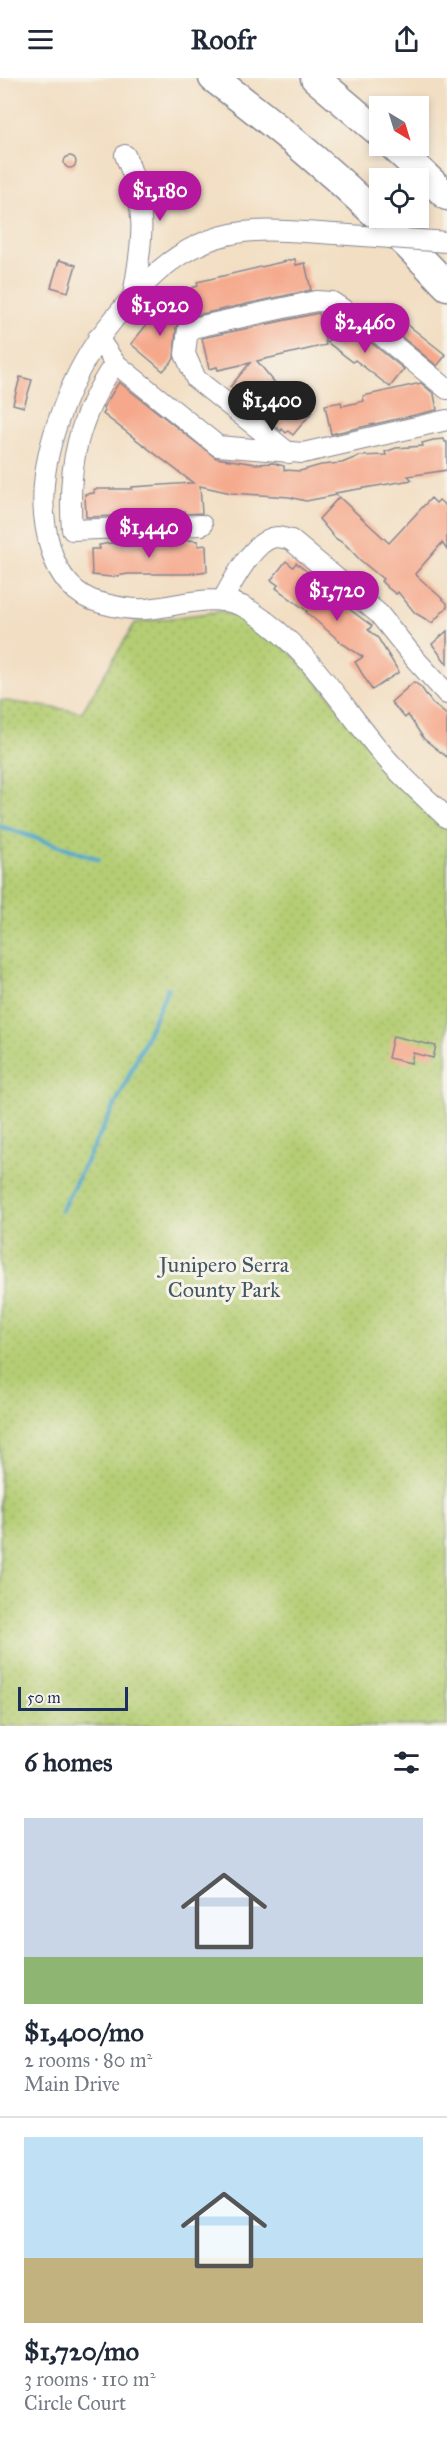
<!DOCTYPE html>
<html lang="en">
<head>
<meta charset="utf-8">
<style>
  body { margin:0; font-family:"IM FELL Great Primer",serif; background:#f2f2f3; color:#1f2937; height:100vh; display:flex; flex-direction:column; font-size:22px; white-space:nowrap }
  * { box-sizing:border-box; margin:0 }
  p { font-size:20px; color:#747a83 }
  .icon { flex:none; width:33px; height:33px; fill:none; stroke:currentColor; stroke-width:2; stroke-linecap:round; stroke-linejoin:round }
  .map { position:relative; height:1648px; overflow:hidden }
  .panel { display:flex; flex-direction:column; background:#fff; flex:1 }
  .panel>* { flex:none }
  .needle { width:39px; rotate:142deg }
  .fabs { position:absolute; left:369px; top:18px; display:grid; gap:12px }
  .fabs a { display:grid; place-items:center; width:60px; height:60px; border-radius:0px; background:#fff; box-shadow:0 3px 9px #0003; font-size:30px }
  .scale { position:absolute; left:18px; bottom:15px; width:110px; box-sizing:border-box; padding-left:6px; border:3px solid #1b2f5e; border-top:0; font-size:16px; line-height:21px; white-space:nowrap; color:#1b2f5e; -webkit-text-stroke:4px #f7f3e8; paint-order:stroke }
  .price { position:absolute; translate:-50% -51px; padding:0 14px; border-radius:21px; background:#b5179e; color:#fff; font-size:20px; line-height:39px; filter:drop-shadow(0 2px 3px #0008) }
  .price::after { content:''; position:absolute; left:50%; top:36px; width:18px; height:14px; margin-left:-9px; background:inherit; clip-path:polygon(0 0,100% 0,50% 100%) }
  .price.current { background:#222; color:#fff }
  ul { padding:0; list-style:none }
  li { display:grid; align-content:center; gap:12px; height:318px; padding:0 24px }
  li+li { border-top:2px solid #e0e1e3 }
  li span { display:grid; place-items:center; height:186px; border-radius:0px; color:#555 }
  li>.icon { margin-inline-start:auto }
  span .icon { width:108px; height:108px; fill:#fffc; stroke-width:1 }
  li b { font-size:26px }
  h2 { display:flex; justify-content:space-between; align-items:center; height:72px; padding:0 24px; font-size:26px }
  header { display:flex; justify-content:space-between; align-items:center; height:78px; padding:0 24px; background:#fff; font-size:27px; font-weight:700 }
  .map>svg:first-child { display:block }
  .park { fill:url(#park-dots); stroke:#687e69; stroke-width:1.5 }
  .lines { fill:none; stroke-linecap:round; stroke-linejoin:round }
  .stream { stroke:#4ea7cb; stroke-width:4.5 }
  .building { fill:#f5a88b }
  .minor-casing { stroke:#868690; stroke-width:22 }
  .highway-casing { stroke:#868690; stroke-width:31 }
  .minor { stroke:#fff; stroke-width:20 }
  .highway { stroke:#fff; stroke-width:28 }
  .minor-bridge-casing { stroke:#868690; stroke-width:22; stroke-linecap:butt }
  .minor-bridge { stroke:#fff; stroke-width:20 }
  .labels { text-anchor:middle; stroke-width:6; stroke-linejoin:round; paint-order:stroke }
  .park-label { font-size:22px; fill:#425764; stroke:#f7f3e8 }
</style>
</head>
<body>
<header><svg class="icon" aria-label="menu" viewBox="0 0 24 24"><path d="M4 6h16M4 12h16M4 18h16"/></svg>Roofr<svg class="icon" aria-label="share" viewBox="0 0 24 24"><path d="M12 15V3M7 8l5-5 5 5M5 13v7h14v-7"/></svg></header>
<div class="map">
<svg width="447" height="1648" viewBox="0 0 447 1648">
  <defs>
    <pattern id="park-dots" width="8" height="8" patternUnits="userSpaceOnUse" patternTransform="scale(1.5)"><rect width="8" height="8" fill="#b5ce74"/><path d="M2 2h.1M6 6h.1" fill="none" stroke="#9bb167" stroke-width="1.8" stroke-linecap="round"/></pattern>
  </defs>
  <rect width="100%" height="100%" fill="#f7f3e8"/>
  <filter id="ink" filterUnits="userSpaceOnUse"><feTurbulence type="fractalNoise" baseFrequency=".0167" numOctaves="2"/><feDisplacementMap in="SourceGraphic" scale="12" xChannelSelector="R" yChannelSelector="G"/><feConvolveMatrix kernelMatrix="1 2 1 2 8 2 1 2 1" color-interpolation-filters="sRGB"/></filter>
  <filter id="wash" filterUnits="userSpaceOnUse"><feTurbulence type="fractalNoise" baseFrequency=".008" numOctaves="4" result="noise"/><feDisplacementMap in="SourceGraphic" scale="24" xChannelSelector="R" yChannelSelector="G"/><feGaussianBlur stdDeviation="1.35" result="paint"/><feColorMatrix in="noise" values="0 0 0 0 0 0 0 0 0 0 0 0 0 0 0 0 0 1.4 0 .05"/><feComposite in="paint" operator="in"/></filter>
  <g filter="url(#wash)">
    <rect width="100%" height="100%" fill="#f2dec2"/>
    <polygon class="park" points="222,533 260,547 292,575 431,735 447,750 447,1648 0,1648 0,622 82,634 135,545"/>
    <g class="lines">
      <g class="stream">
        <polyline points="0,748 98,781"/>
        <polyline points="61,1133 124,1009 168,910"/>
      </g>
    </g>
    <g id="blocks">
      <g class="building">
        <circle cx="70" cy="84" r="6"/>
        <polygon points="295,181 296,187 305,185 311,212 197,237 191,210 198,208 197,204"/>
        <polygon points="59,182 76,187 68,214 51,209"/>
        <polygon points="165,224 182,238 176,250 174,281 163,293 131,266"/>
        <polygon points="389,232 446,277 437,288 381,242"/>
        <polygon points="319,235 326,267 257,283 285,317 287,314 312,334 293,357 288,353 286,355 282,351 281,353 237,318 239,316 230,309 250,285 218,292 217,289 209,291 202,260"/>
        <polygon points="342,245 369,263 404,291 390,309 355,282 353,284 327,264"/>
        <polygon points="20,299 32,302 24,329 13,326"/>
        <polygon points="119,304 216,380 256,386 273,385 284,388 284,392 300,393 321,387 342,385 359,378 386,377 385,374 396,370 423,368 422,365 433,362 444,361 445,364 447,364 447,392 408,398 412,402 335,415 337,417 306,423 289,419 231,415 200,408 202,435 185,436 184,433 153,437 86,439 85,416 94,415 94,411 132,411 132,409 193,405 103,336 105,333 103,330"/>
        <polygon points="421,305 434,316 437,332 331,356 325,327 341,324 342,328 364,323 363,318"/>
        <polygon points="339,419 389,465 431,420 436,425 439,422 447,429 447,472 442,465 415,496 447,525 447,529 432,545 415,535 398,514 396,516 388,510 381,503 383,501 360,482 346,467 335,460 319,441"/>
        <polygon points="187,462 198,463 198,468 206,467 207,493 188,496 128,496 111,499 92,497 91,471 100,471 99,467 111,465 129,468 149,464 167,466"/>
        <polygon points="286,483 293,489 296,485 313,498 311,500 336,516 343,522 341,525 372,548 368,552 378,560 399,594 372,612 355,584 363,579 343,566 306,534 307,533 276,510 278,507 271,502"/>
        <polygon points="447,553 447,586 432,566"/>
        <polygon points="414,604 421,609 432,625 447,637 447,679 424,661 408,637 405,640 391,624"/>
        <polygon points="393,958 436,968 433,980 413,975 411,985 388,980"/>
      </g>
    </g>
  </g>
  <g filter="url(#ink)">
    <use href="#blocks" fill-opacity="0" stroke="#868690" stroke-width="1.5"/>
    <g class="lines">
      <g class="minor-casing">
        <g id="minor">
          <path d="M125,77c23,51 18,87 8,140"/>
          <path d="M335,156c-27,-1 -54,-5 -81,-3 -69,4 -109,48 -148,98 -31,39 -58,106 -62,155 -2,22 1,46 7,66 7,25 24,47 50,53 15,4 30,7 45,6 34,-3 74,-19 105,2 57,36 91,96 134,146 19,22 41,41 62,61"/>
          <polyline points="98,260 115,285 218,368 303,375 447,342"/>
          <path d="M115,285c-37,54 -48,102 -43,167l130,-5"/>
          <polyline points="289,375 196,301 185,276 188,251 316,223 332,224 376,253 447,311"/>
          <path d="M222,523c10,-18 32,-63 55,-64 4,0 10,2 14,3l88,74 37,46 31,34"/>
        </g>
      </g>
      <g class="highway-casing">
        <g id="highway">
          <path d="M213,0c84,62 163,132 234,208"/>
          <polyline points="315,0 380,55"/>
          <polyline points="393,68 447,118"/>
        </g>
      </g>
      <use href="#minor" class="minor"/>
      <use href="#highway" class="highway"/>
      <g class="minor-bridge-casing">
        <polyline id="minor-bridge" points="335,156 447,164"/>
      </g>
      <use href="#minor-bridge" class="minor-bridge"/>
    </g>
  </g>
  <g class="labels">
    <g class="park-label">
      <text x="224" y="1194">Junipero Serra<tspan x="224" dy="25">County Park</tspan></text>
    </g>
  </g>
</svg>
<div class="fabs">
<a><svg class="needle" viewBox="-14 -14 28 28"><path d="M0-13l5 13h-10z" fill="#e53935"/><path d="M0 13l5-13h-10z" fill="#747a83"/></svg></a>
<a><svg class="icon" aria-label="locate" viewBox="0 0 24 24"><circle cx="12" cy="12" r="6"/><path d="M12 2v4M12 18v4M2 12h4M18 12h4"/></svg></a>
</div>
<div class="scale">50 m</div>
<b class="price" style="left:160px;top:144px">$1,180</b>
<b class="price" style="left:160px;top:259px">$1,020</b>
<b class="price" style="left:365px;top:276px">$2,460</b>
<b class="price current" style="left:272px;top:354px">$1,400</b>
<b class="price" style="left:149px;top:481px">$1,440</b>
<b class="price" style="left:337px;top:544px">$1,720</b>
</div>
<section class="panel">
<h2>6 homes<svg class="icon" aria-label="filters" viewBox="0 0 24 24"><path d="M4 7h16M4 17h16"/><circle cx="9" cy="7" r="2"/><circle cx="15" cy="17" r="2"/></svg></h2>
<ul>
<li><span style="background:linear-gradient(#c9d6e8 75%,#8fb573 0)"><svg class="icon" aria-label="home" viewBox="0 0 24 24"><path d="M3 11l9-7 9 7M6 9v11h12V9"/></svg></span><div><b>$1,400/mo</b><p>2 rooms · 80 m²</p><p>Main Drive</p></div></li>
<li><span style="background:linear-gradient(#bfe0f5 65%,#c2b280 0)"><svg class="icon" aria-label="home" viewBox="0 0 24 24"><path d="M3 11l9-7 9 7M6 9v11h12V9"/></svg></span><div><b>$1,720/mo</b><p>3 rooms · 110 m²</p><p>Circle Court</p></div></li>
</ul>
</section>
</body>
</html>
